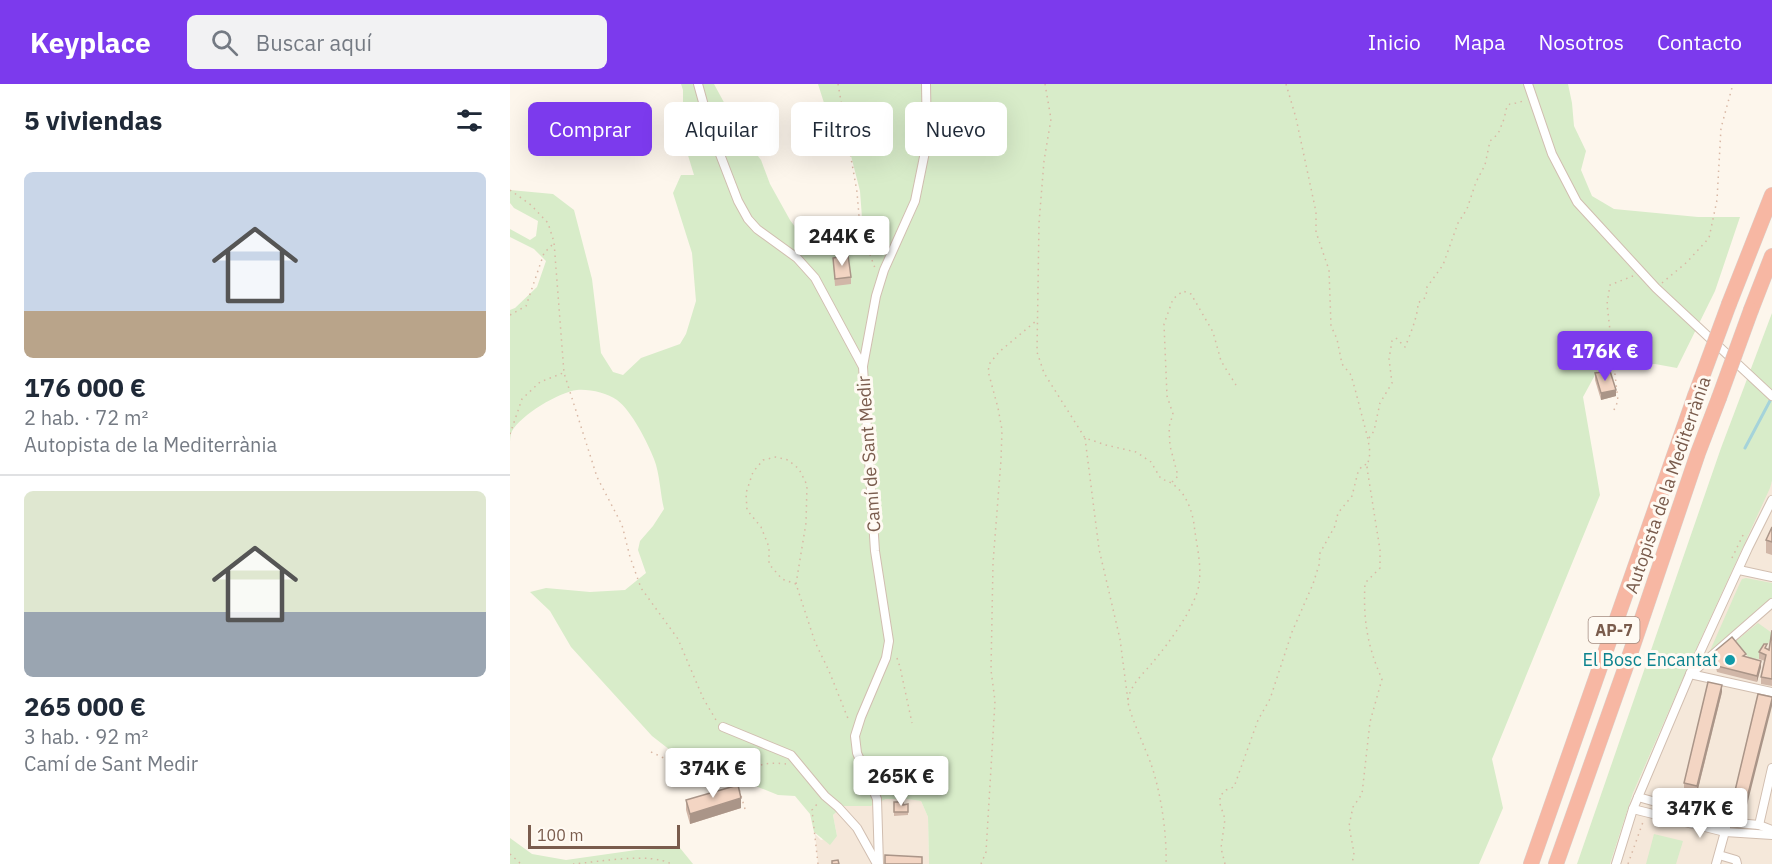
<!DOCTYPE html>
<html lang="es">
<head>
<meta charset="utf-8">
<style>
  body { margin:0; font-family:"IBM Plex Sans",sans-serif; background:#f2f2f3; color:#1f2937; height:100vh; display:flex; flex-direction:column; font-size:22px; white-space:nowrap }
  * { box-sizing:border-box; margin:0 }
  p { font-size:20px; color:#747a83 }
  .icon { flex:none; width:33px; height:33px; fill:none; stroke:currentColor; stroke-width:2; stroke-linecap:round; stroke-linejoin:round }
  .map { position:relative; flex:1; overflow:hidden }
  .panel { display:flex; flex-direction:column; background:#fff; width:510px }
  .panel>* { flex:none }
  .hud { position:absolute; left:18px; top:18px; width:570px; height:54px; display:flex; gap:12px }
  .scale { position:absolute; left:18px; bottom:15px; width:152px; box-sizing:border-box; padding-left:6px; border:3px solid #7a5c4d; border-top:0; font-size:16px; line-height:21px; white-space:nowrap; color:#7a5c4d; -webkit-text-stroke:4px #fffaf3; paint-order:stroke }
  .price { position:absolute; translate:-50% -51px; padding:0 14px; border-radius:6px; background:#fff; color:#222; font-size:20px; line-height:39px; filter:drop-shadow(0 2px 3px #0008) }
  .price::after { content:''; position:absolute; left:50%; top:36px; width:18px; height:14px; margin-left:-9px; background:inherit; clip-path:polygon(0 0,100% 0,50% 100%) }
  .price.current { background:#7c3aed; color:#fff }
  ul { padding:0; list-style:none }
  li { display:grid; align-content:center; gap:12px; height:318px; padding:0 24px }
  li+li { border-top:2px solid #e0e1e3 }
  li span { display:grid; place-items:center; height:186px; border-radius:9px; color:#555 }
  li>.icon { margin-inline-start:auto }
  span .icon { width:108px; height:108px; fill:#fffc; stroke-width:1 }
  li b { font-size:26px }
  h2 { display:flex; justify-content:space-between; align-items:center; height:72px; padding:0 24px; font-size:26px }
  .tag { padding:0 21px; border-radius:9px; background:#fff; box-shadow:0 6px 24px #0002; font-size:21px; line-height:54px }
  .tag.current { background:#7c3aed; color:#fff }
  header { display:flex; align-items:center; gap:36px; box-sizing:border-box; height:84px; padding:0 30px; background:#7c3aed; color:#fff }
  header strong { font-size:28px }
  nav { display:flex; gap:33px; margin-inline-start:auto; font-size:21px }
  .search { width:420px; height:54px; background:#f2f2f3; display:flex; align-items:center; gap:15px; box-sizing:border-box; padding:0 21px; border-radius:9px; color:#747a83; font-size:22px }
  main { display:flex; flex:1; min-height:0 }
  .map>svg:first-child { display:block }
  .residential { fill:#f5e8da }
  .green { fill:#d8ecc9 }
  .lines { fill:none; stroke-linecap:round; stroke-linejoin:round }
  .stream { stroke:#a5d3da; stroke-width:3 }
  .street-casing { stroke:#d1beb0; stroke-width:10 }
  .highway-casing { stroke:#dad1cd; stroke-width:16 }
  .path { stroke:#d9b8a5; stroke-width:1.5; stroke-dasharray:1.5 4.5; stroke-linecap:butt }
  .street { stroke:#fff; stroke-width:8 }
  .highway { stroke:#f7b7a3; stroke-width:15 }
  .highway-bridge-casing { stroke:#dad1cd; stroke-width:16; stroke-linecap:butt }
  .highway-bridge { stroke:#f7b7a3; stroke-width:15 }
  .wall { fill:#d1b7a8 }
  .shaded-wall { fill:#aa9588 }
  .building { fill:#f3d5c3; stroke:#aa9588; stroke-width:1.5 }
  .culture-dot { fill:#0f9aa8; stroke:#fffaf3; stroke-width:2 }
  .labels { text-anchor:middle; stroke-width:6; stroke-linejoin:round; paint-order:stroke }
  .shield { fill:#fffaf3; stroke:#a28b7f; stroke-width:1.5 }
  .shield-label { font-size:16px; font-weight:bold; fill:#7a5c4d }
  .street-label { font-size:18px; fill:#7a5c4d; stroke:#fffaf3 }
  .culture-label { font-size:18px; fill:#0d838f; stroke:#fffaf3; text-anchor:end }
</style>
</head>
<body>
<header>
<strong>Keyplace</strong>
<div class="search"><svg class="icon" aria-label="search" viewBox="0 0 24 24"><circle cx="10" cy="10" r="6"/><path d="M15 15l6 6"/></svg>Buscar aquí</div>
<nav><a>Inicio</a><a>Mapa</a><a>Nosotros</a><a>Contacto</a></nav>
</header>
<main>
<section class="panel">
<h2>5 viviendas<svg class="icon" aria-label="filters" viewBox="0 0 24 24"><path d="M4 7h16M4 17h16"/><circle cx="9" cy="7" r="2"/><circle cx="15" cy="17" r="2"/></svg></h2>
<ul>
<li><span style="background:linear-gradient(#c9d6e8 75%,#b9a48a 0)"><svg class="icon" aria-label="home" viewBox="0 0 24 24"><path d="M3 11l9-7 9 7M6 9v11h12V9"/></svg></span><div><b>176 000 €</b><p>2 hab. · 72 m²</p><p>Autopista de la Mediterrània</p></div></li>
<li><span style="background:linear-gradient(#dfe7d0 65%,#9aa5b1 0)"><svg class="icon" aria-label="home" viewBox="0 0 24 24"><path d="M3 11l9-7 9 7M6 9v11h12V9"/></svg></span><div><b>265 000 €</b><p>3 hab. · 92 m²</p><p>Camí de Sant Medir</p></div></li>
</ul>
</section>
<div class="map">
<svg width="1262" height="780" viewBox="0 0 1262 780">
  <rect width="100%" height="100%" fill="#fdf6ec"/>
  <g class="residential">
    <polygon points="1262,397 1262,780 1100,780 1123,709 1182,574"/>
    <polygon points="376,715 397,715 411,717 418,733 419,780 308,780 305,750 311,756 327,752 323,731 333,722 361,722"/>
  </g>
  <g class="green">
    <path d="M171,0h33l26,48 21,28 9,24 20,36 20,27 48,-2 5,-14 -3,-40 -13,-51 -16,-15 -13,-41h750l4,19 2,23 12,25 -5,19 11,26 22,13 84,8h42l-25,74 -38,77 -22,-4h-54l-18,33 17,98 -108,264 11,49 -24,56h-550l-1,-47 -7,-16 -14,-2h-21l-15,7h-28l-10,9 4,21 -7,9 -16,-13 -4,-18 -15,-18 -17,-1 -30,-12 -52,-14 -26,-19 -18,-14 -81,-89 -21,-36 -20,-19 16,-4 44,4 35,-2 21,-17 -8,-23 2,-9 13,-15 11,-17c-4,-16 -4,-35 -10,-50 -6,-16 -23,-49 -37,-59 -10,-7 -27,-11 -40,-10 -18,2 -56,25 -65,41 -2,4 -2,9 -2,14v-135l5,-2 22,-21 9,-26 -12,-12 -24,-12v-8l20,11 6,-4 2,-15 -24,-13 -4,-5v-13l43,4 21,16 18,69 9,74 12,19 10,3 18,-17 39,-14 6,-10 10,-33 -4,-48 -19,-60 8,-18h13l-11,-36v-49z"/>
    <polygon points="1262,229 1262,397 1260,404 1182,574 1123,709 1100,780 1067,780 1211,364"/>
    <polygon points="1236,494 1262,499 1262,514 1199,569 1229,501 1232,495"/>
    <polygon points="1248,539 1262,549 1262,553 1249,575 1239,574 1226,557"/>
    <polygon points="1144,750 1173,757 1166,780 1136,780"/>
    <polygon points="0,754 22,770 56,776 126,766 170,764 183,780 0,780"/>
  </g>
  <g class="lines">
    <polyline class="stream" points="1235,364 1262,313"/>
    <g class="street-casing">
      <g id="street">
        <polyline points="188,0 201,47 228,117 238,135 247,145 287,174 305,194 353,283 365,467 379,557 376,574 351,633 345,652 347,669 367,715 369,780"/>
        <polyline points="1018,0 1042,70 1067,118 1146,204 1262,312"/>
        <polyline points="353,282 366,212 374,186 405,117 417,58 416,0"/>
        <polyline points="1229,486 1262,493"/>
        <polyline points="1183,588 1262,519"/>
        <polyline points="1180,590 1262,608"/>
        <polyline points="213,643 281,671 315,712 328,723 347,744 367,780"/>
        <polyline points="1128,713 1217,738 1249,741 1262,746"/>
        <polyline points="1123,725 1215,748 1262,751"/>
        <polyline points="1249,741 1262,684"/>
        <polyline points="1209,771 1226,776 1227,780"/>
        <polyline points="1106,780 1123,725 1180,590 1238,464 1262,416"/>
        <polyline points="1206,780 1216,744"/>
      </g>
    </g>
    <g class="highway-casing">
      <g id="highway">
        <polyline points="1219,220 1262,111"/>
        <polyline points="1241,226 1262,172"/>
        <polyline points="1021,780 1185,312"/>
        <polyline points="1046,780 1115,585 1188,369 1209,314"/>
      </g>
    </g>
    <g class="path">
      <polyline points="328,0 347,108 350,144 365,184"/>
      <path d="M535,0l6,35 -7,42 -5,62 -2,129 7,21 41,65 21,7 30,7 15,10 10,17c21,5 30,26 33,45 2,19 8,40 5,60 -3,23 -31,60 -46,78 -9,11 -23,23 -25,38 -1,9 19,52 23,64 10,29 16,70 15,100"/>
      <path d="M776,0l10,34 20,94v20l13,38 2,56 6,13 5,25 9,11 4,14 13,50 2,14 -3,15 13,82v18l-15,15c-2,35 2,63 17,96l-12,43 -8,72 -9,13 -4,19 5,27 -2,11"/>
      <polyline points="0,106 21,121 38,139 44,158 54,289 87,393 112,441 120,473 131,504 168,555 193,614 206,636"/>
      <polyline points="1152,199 1177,178 1199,154 1207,116 1211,44 1223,0"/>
      <polyline points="0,231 16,222 34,169 44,159"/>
      <polyline points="1104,326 1108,317 1097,220 1100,201 1123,192"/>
      <polyline points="0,350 12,315 30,298 53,289"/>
      <polyline points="575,354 589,465 610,555 618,617"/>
      <path d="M859,354l5,-7 6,-28 12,-20 -3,-24 3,-18 4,-3 9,9c5,-12 13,-31 13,-44l8,-6 1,-10 16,-22 15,-42 9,-14 9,-27 9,-17 5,-24 8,-7 6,-15 3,-13 3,-2 7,-1 6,-2"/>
      <polyline points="662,398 668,392 660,362 659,343 663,330 657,312 654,240 663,215 673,207 681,210 703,248 711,277 726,301"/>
      <polyline points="1222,474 1234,449"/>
      <polyline points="286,500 272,495 259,480 259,463 251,443 237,426 236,409 243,388 253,376 266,373 278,376 289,385 297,401 296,439 286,500 305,558 319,587 339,637"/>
      <polyline points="387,574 390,583 402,639"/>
      <polyline points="141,668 156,675 178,693 211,698 225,695"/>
      <path d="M235,725l-9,-30c21,-13 25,-18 50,-15"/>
      <polyline points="0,770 11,780"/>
      <path d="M63,780c25,-2 78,-12 98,0"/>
      <polyline points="308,780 302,726 308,719"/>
      <polyline points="471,780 476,768 485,617 481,586 483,479 491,376 492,346 488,324 478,287 480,279 489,268 526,237"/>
      <polyline points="715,780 711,764 715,735 710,720 710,712 716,706 724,703 748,636 760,615 782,548 803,500 809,481 810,469 825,442 828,429 842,412 848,388 852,382 857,380"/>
      <polyline points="1118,780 1133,738"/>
    </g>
    <use href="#street" class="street"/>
    <use href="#highway" class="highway"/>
    <g class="highway-bridge-casing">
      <g id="highway-bridge">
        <polyline points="1185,312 1219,220"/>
        <polyline points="1209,314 1241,226"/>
      </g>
    </g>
    <use href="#highway-bridge" class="highway-bridge"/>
  </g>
  <g class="wall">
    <polygon points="323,174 341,193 341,200 325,202"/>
    <polygon points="1085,289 1106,312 1091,316 1085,296"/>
    <polygon points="1262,443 1262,471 1256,469 1256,456"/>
    <polygon points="1262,546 1262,602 1251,600 1251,593 1255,577 1249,575 1249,568 1257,565 1259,566"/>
    <polygon points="1204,568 1236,573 1251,583 1247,598 1207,588 1204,575"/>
    <polygon points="1212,608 1187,709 1174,705 1174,699"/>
    <polygon points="1248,610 1237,721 1224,717 1224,711"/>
    <polygon points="176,716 231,724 180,740 176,726"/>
    <polygon points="384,718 393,721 398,720 398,731 384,732"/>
  </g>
  <g class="shaded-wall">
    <polygon points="1106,306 1106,312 1091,316 1091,309"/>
    <polygon points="1251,577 1251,583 1247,598 1247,592"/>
    <polygon points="1212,601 1212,608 1187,709 1187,702"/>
    <polygon points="1262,615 1262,622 1237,721 1237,714"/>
    <polygon points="231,714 231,724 180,740 180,730"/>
  </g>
  <g class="building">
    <polygon points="338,171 341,193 325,195 323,174"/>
    <polygon points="1100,287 1106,306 1091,309 1085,289"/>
    <polygon points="1262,443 1262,458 1256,456"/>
    <polygon points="1262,546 1262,595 1251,593 1256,571 1249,568 1254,560 1257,560 1255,564 1259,566"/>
    <polygon points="1222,553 1236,570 1233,572 1251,577 1247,592 1207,582 1204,568"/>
    <polygon points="1198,598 1212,601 1187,702 1174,699"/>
    <polygon points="1248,610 1262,613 1262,615 1237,714 1224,711"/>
    <polygon points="228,701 231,714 180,730 176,716"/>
    <polygon points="384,718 393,718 393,721 398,720 398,728 384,728"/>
    <polygon points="375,771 412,773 412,780 375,780"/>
    <polygon points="328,776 329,780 322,780 322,777"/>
  </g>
  <circle class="culture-dot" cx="1220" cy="576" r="6"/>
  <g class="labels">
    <rect class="shield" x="1078.5" y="533" width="51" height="26" rx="4.5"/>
    <g class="shield-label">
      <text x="1104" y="552">AP-7</text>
    </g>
    <g class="street-label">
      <text transform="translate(359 370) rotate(-94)" y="6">Camí de Sant Medir</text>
      <text transform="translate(1158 401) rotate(-71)" y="6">Autopista de la Mediterrània</text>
    </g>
    <g class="culture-label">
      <text x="1208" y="582">El Bosc Encantat</text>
    </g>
  </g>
</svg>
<div class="scale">100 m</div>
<b class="price" style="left:332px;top:183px">244K €</b>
<b class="price current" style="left:1095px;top:298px">176K €</b>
<b class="price" style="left:203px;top:715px">374K €</b>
<b class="price" style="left:391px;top:723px">265K €</b>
<b class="price" style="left:1190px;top:755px">347K €</b>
<div class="hud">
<a class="tag current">Comprar</a>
<a class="tag">Alquilar</a>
<a class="tag">Filtros</a>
<a class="tag">Nuevo</a>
</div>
</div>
</main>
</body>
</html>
